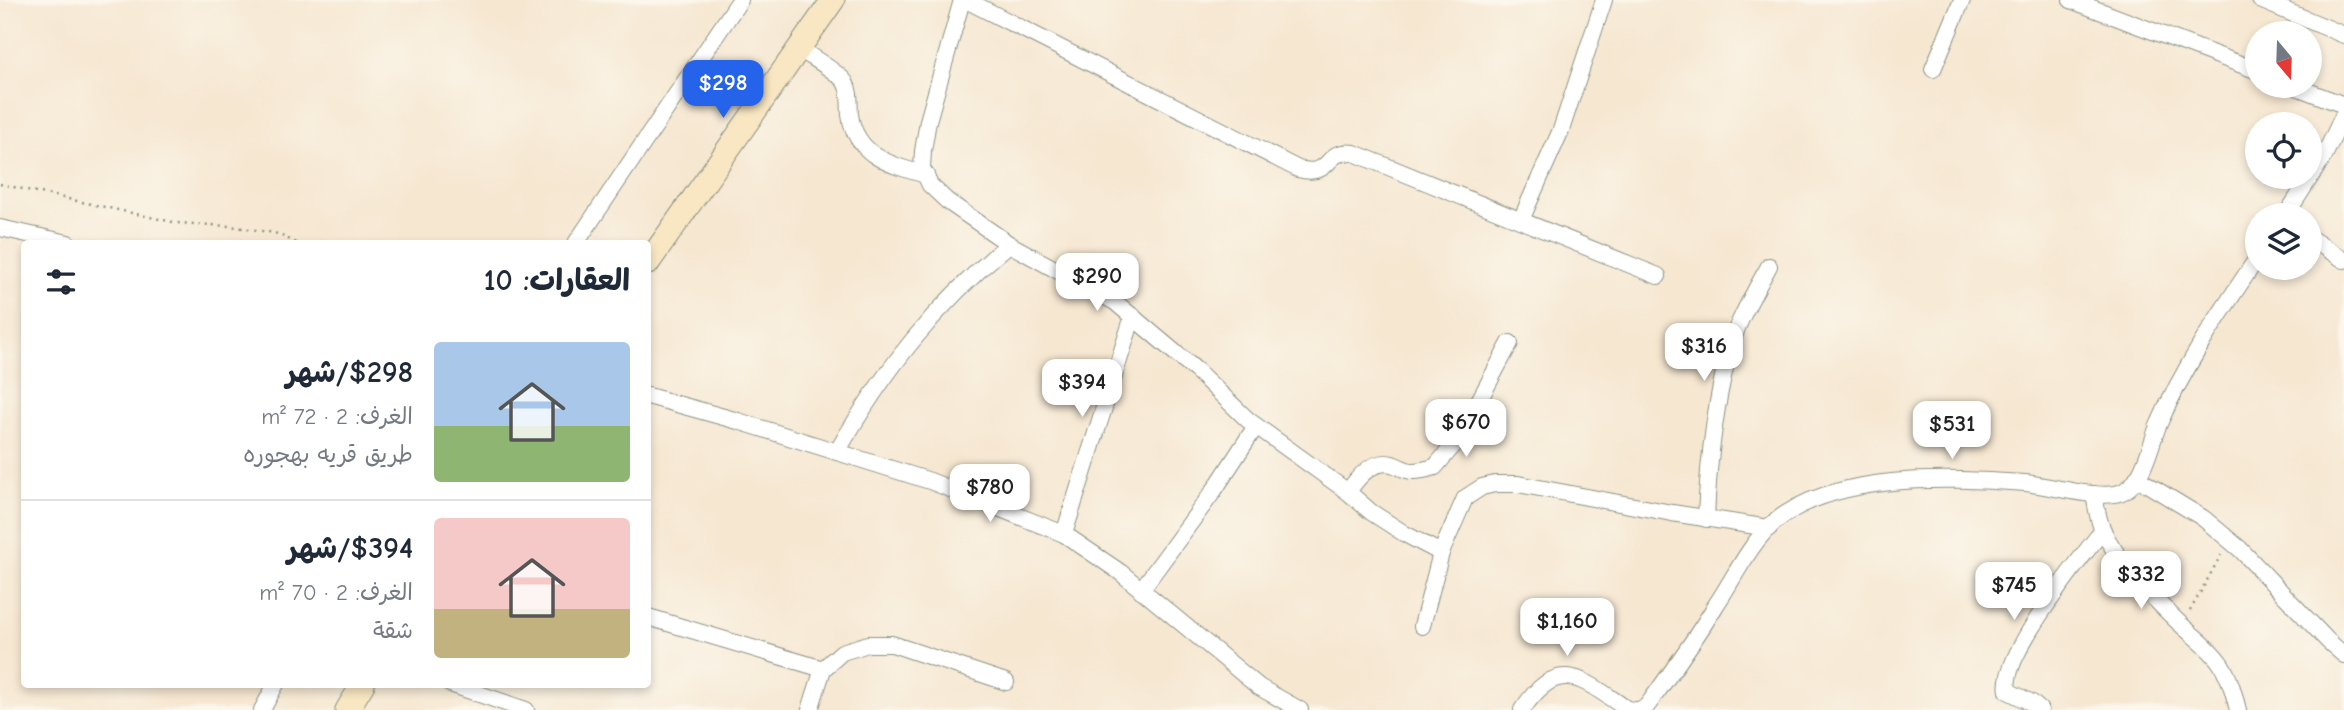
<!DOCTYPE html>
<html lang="ar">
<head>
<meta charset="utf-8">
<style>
  body { margin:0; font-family:"Comic Neue","Playpen Sans Arabic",sans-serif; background:#f6f6f7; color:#1f2937; direction:rtl; height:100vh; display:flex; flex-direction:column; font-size:26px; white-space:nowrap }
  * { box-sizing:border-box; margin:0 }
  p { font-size:23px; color:#747a83 }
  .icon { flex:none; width:38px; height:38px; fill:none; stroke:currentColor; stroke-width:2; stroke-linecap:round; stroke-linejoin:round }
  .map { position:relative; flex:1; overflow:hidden; direction:ltr }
  .details { position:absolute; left:21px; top:240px; width:630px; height:448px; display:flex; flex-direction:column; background:#fff; border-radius:7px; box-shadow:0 4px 10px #0003; direction:rtl }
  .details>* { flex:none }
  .needle { width:46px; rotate:161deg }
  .fabs { position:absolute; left:2245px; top:21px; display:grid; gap:14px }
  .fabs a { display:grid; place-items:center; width:77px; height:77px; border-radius:50%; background:#fff; box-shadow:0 4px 10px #0003; font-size:35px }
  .price { position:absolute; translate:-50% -60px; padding:0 16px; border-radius:14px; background:#fff; color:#222; font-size:23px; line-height:46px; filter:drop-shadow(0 2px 4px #0008) }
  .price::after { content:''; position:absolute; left:50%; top:42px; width:21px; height:16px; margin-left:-10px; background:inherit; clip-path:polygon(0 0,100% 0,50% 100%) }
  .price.selected { background:#2563eb; color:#fff }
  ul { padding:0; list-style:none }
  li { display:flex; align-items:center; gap:21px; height:175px; padding:0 21px }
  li+li { border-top:2px solid #e0e1e3 }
  li span { display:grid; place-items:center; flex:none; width:196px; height:140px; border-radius:7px; color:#555 }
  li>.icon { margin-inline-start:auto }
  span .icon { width:84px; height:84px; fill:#fffc; stroke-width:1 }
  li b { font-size:30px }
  h2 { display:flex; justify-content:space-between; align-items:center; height:84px; padding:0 21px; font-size:30px }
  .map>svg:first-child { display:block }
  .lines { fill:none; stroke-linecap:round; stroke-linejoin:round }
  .street-casing { stroke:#8a9282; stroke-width:18 }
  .secondary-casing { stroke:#8a9282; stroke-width:25 }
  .path { stroke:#8a9282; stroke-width:2.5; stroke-dasharray:2 5; stroke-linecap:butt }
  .street { stroke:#fff; stroke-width:16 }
  .secondary { stroke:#f9e7c3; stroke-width:23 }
</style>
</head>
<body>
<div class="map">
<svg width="2344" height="710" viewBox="0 0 2344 710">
  <rect width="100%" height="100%" fill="#fbf7ec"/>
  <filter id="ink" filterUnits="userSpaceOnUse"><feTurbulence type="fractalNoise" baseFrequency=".0143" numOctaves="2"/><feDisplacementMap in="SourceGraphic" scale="14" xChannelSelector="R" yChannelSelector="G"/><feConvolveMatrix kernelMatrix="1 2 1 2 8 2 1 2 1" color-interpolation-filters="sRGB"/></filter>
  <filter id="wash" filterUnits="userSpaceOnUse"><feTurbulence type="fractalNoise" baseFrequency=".00686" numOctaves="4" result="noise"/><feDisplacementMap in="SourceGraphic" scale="28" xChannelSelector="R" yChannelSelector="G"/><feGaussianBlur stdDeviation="1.57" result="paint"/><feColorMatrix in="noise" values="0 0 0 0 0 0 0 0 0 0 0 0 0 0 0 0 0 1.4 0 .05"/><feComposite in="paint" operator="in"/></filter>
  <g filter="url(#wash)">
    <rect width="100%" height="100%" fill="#f6e7d1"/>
  </g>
  <g filter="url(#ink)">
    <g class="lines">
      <g class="street-casing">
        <g id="street">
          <polyline points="962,0 928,121 923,151 922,168 930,185 947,201 1009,244 1115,302 1197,371 1248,420 1348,492 1371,512 1405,534 1441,553"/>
          <path d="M966,0l332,169c37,9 24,-21 56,-16l304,123"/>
          <polyline points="2071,0 2258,71"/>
          <polyline points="2260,0 2344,35"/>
          <path d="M800,49c12,9 37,22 45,33 6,10 4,22 5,33 6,41 40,50 76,60"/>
          <polyline points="1933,69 1962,0"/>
          <polyline points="2294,86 2344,105"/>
          <polyline points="2286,215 2324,156 2344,114"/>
          <polyline points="1521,220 1561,130 1604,0"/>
          <polyline points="0,228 68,243"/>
          <polyline points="2310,238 2344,260"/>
          <polyline points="576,243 740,0"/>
          <polyline points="648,396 738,421 930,481 1064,534 1120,572 1259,687 1300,710"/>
          <path d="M837,452c47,-82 98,-147 172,-208"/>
          <polyline points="2137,478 2203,518 2240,549 2328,641 2344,655"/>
          <path d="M1348,492c9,-14 25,-33 44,-28 7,2 13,7 21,7 7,0 15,-2 22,-4l23,-27 52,-97"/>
          <path d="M2094,494c2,12 4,26 9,37 16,32 46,63 72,88 15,15 34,27 46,45 9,14 13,30 17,46"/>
          <path d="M1706,519c2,-58 11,-137 31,-191 9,-22 21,-42 32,-62"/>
          <polyline points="1064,534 1133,316"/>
          <polyline points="1141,590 1213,492 1256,426"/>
          <polyline points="648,617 823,669 842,652 868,644 892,644 1006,682"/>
          <polyline points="1422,626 1441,553 1465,498 1482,487 1495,484 1518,484 1672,513 1769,528"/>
          <polyline points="450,684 526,710"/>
          <polyline points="262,710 276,684"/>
          <polyline points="810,710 823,669"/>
          <path d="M1522,710c37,-56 61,-30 105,-1l7,1"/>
          <path d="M1639,710l8,-4c24,-33 48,-66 69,-101 17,-25 32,-58 54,-79 60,-55 179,-48 255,-43 24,2 80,19 99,8 20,-11 26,-45 34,-65 26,-60 63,-114 100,-169"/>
          <path d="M2040,710l-8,-7 -24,-12c-8,-34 72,-132 95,-161"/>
        </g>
      </g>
      <g class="secondary-casing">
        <g id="secondary">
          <polyline points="648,263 833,0"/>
          <polyline points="347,710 363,684"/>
        </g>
      </g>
      <g class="path">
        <polyline points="0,184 177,223 230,226 275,233 297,243"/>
        <polyline points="2190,611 2221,555"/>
      </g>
      <use href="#street" class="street"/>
      <use href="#secondary" class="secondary"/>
    </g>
  </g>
</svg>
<div class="fabs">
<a><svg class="needle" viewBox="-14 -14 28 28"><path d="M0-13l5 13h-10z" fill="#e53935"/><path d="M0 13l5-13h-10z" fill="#747a83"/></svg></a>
<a><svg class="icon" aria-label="locate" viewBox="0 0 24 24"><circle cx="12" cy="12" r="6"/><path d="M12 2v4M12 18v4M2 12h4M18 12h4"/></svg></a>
<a><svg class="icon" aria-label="layers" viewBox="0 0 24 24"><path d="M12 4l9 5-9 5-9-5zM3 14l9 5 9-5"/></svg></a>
</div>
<b class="price selected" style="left:723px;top:120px">$298</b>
<b class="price" style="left:1097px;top:313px">$290</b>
<b class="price" style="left:1704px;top:383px">$316</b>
<b class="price" style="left:1082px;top:419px">$394</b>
<b class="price" style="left:1466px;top:459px">$670</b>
<b class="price" style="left:1952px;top:461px">$531</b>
<b class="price" style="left:990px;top:524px">$780</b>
<b class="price" style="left:2141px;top:611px">$332</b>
<b class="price" style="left:2014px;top:622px">$745</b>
<b class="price" style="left:1567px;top:658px">$1,160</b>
<section class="details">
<h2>العقارات: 10<svg class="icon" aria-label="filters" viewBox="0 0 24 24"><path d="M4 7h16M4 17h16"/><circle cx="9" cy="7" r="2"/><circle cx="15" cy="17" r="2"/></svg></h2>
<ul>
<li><span style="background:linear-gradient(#a9c7e8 60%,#8fb573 0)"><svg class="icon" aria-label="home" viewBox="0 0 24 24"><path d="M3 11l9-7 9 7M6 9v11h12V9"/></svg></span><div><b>$298/شهر</b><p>الغرف: 2 · 72 m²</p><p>طريق قريه بهجوره</p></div></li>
<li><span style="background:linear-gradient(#f6c9c9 65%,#c2b280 0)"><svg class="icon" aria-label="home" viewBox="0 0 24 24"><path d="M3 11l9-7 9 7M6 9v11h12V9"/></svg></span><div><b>$394/شهر</b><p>الغرف: 2 · 70 m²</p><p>شقة</p></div></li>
</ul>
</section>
</div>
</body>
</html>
